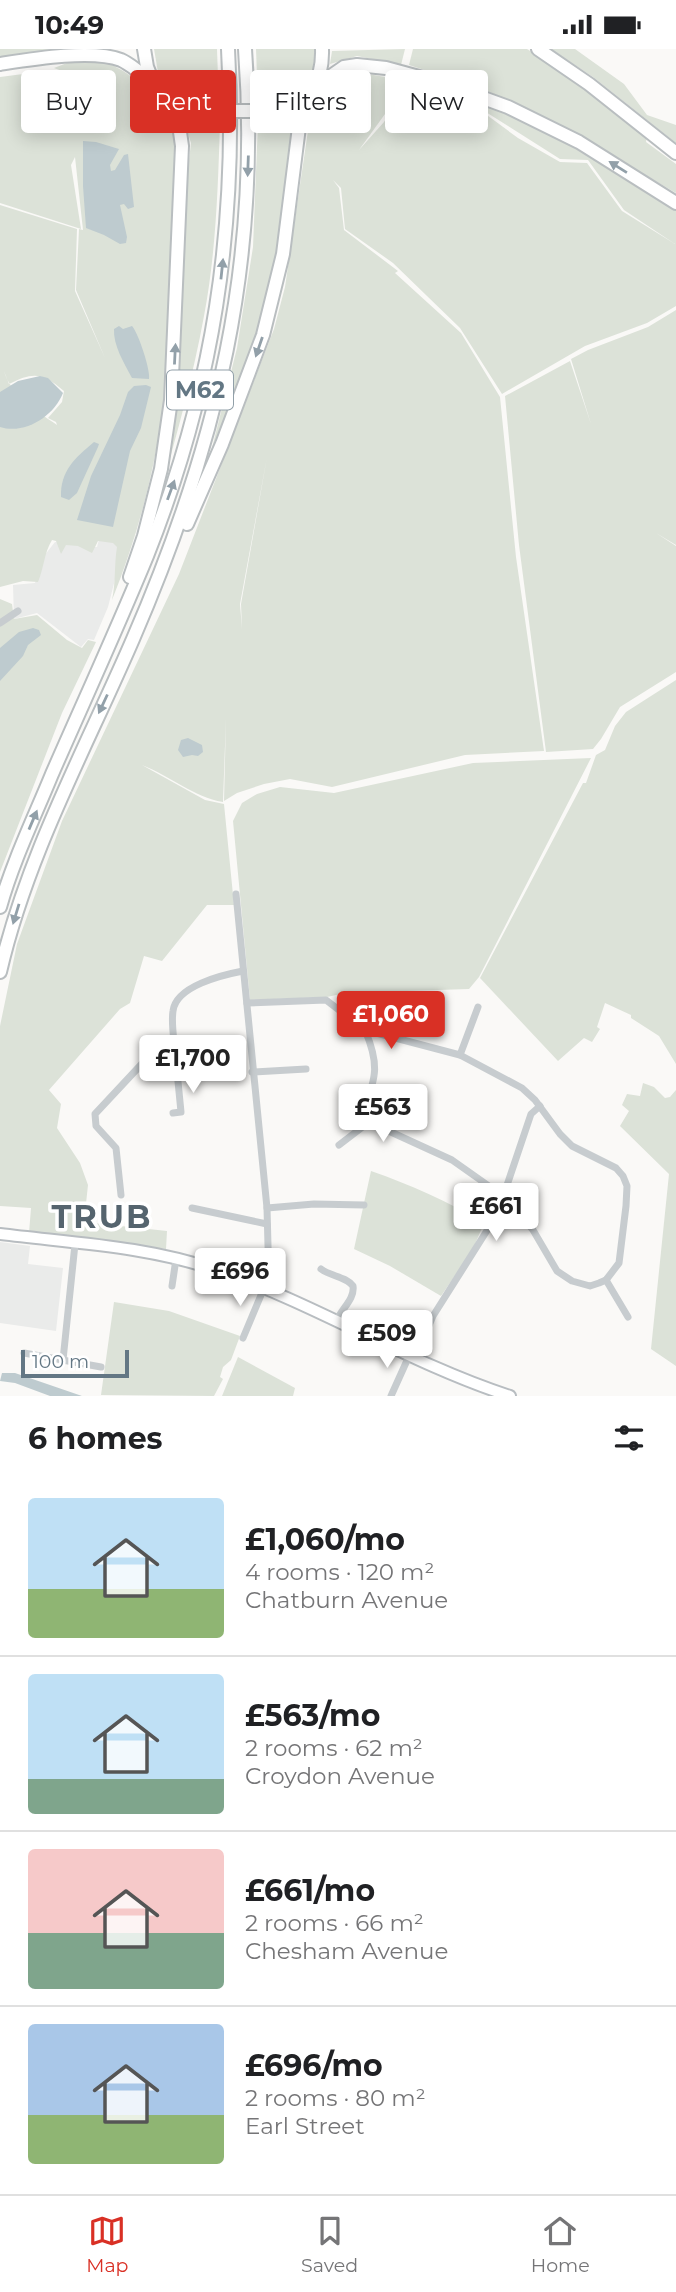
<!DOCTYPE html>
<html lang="en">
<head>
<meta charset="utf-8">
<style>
  body { margin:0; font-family:Montserrat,sans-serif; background:#f2f2f2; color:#202124; height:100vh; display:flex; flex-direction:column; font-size:26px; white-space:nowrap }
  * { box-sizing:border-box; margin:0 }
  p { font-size:23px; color:#757577 }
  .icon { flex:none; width:38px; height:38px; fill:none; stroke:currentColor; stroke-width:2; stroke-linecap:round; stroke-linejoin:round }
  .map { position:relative; height:1347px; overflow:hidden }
  .details { display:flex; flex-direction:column; background:#fff; flex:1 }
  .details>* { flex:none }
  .guide { position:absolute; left:21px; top:21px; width:635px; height:63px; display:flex; gap:14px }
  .scale { position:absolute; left:21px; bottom:18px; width:108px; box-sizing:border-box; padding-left:7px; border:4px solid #637784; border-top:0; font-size:19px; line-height:24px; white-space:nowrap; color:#637784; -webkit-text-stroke:5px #fff; paint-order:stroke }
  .price { position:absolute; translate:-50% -60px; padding:0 16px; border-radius:7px; background:#fff; color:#222; font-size:23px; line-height:46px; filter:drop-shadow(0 2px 4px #0008) }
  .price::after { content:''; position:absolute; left:50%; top:42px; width:21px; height:16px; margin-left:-10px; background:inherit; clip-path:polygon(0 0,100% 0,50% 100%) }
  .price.current { background:#d93025; color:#fff }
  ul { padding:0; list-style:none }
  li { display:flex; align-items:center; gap:21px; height:175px; padding:0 28px }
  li+li { border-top:2px solid #e0e0e0 }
  li span { display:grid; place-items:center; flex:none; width:196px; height:140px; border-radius:7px; color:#555 }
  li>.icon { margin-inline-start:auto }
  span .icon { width:84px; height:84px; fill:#fffc; stroke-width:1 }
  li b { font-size:30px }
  h2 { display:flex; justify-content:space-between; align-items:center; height:84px; padding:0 28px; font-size:30px }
  .tag { padding:0 24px; border-radius:7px; background:#fff; box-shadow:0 4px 18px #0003; font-size:24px; line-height:63px }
  .tag.current { background:#d93025; color:#fff }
  .status { display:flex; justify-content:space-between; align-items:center; height:49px; padding:0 35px; background:#fff; direction:ltr }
  .status svg { height:19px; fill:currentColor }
  .tab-bar { display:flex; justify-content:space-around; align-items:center; height:98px; border-top:2px solid #e0e0e0; background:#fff; font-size:19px; color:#757577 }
  .tab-bar a { display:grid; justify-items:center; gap:4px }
  .tab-bar .current { color:#d93025 }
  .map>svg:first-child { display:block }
  .built { fill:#eaebea }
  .green { fill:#dce2d8; fill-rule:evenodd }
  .water { fill:#becbcf }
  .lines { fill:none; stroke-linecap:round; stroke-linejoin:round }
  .primary-casing { stroke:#b8bdc1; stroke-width:14 }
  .motorway-casing { stroke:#b9bec0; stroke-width:16 }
  .minor { stroke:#c7cccf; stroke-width:7 }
  .primary { stroke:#fff; stroke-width:10 }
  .motorway { stroke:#fff; stroke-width:12 }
  .motorway-bridge-casing { stroke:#b9bec0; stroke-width:16; stroke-linecap:butt }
  .motorway-bridge { stroke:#fff; stroke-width:12 }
  .oneway { fill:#92a0a9 }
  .labels { text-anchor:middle; stroke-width:7; stroke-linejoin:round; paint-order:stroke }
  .shield { fill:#fff; stroke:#92a0a9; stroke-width:2 }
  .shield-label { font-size:23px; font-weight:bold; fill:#637784 }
  .district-label { font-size:32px; font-weight:bold; letter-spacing:2px; fill:#55646e; stroke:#fff }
</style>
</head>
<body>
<div class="status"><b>10:49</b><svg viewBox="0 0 49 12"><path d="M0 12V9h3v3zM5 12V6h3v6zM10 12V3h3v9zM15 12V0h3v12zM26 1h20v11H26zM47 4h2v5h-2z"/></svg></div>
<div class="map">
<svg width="676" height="1347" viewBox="0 0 676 1347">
  <rect width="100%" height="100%" fill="#faf9f7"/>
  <g class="built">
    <polygon points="100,487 125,491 108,558 94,591 88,590 81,598 37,564 14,570 13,536 35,534 44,507 55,493 97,498"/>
    <polygon points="0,1193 30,1197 28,1215 63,1219 56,1282 0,1274"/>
  </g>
  <g class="green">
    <polygon points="0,0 62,0 0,9"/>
    <polygon points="154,0 217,0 219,56 187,51 159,29"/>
    <path d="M256,0h59c0,44 -16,51 -57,54z"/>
    <polygon points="405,0 401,16 357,7 330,15 332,2"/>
    <polygon points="413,0 527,0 571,28 647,87 646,93 676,115 676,144 543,67 483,40 409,16"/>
    <polygon points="551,0 575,0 624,35 647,66 676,76 676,94 593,28"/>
    <path d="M104,13c33,11 56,40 72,71 -4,95 -2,193 -15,288 -9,61 -26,122 -49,179 4,-18 2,-35 5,-53l-4,-4 -15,-2 -6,12 -14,-7 -12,-1 -5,9 -5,-13 -4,-1c-8,13 -8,28 -14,42l-15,-1 -23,6v-382l77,24 -2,62 30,67 -29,-68 3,-61 4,1 -8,-73 -4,8 10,64 -81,-26v-126l54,-7 51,17 -51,-19 13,-5zM4,322l5,13c25,-13 34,-11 55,7l-2,11 -14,16 8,4 1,3c-20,-14 -46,-29 -53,-54z"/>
    <path d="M352,23c117,13 227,71 324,137v97l-29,17 -62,23 -83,48 -42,-66 -67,-65 -48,-34 -4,-41 -8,-8 6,8 5,42 54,41 -3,2 66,60 39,64 16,160 28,194 -79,4 -133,32 -42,-8 -26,5 -27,9 -13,8 2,-83 -3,84c-29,-5 -53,-26 -81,-37l63,35 19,4 10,101h-27l-45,56 -18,-5 -14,47 -10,6 -71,81 12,14 -4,24 23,35 8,22 -4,37 83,9 -1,18 -137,-16 2,-25 -31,-2v-180l17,-82 45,-123 117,-247 95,-245 11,-42 25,-170 15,-25zM437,46l44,14 79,50 28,1 36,50 51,34 -53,-33 -35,-48 -27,-1 -42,-24 -38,-28 -46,-12 -35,-1 -15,25 -25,28 39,-54zM267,408l-26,147 1,25 -2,-25z"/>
    <polygon points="298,65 281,195 262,275 207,419 237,299 253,198 258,73 284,71"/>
    <path d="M183,69l37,5c-2,64 -4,130 -16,193 -11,60 -27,119 -44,177l12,-53 7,-53 7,-201 5,-43z"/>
    <polygon points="676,261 676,496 656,484 676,497 676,623 620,658 601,690 593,700 546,703 519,496 505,347 570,312 591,375 571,310 588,301 648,278"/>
    <polygon points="0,550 12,555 14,570 37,566 67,591 82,599 88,591 96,593 62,664 0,823"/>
    <polygon points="676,631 676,1015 659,987 631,969 631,966 605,954 597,978 600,980 592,993 584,989 558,1012 480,929 583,734 586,734 596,706 605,701 615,677 626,663"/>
    <polygon points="591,709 479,928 469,940 345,944 327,948 250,951 233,772 242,754 257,745 280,738 334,744 473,714"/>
    <polygon points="643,1034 654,1038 665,1049 670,1048 676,1041 676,1317 651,1300 669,1125 620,1077 629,1062 622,1056 627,1045 640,1047"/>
    <path d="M371,1122c40,14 76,30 113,52l-11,26 -32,47 -51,-30 -36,-17z"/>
    <polygon points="114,1253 169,1262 240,1287 231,1311 223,1318 220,1328 223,1330 214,1347 101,1346"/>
    <polygon points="238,1308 295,1339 293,1347 222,1347"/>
  </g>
  <g class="water">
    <polygon points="83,92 96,93 119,100 110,116 111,122 115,121 124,106 128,105 134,158 128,160 124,155 120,156 127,188 126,194 120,195 104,186 86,179 83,137"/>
    <path d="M119,277l4,3 9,-3c6,6 19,45 17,53l-17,-1c-8,-15 -19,-33 -18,-49z"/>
    <path d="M40,327l8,2 15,15c-9,23 -38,42 -63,34v-35l18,-11z"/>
    <polygon points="146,336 151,338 141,379 130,402 113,478 77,471 91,427 120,366 128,343 134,337"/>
    <path d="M94,393l5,2 -1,3 -21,46 -8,7 -8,-3c-1,-26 14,-39 33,-55z"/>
    <polygon points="33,579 39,581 41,586 28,596 23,607 0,632 0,599 19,583"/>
    <polygon points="188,689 202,696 203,703 198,707 192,706 183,708 178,701 181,691"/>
    <polygon points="2,1324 15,1324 82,1347 50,1347 15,1334 0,1332"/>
  </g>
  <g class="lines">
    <g class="primary-casing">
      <path id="primary" d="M0,1185c72,9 147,12 216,36 101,34 192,93 294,126"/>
    </g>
    <g class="motorway-casing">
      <g id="motorway">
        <polyline points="144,0 147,18 153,33"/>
        <polyline points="538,0 589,35 676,104"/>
        <path d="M0,15c32,-5 92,-15 121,-4 13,6 24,17 35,27"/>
        <polyline points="315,38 344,18 357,16 386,19 445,35 508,58 579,93 676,154"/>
        <polyline points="166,50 182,59 195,62"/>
        <path d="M280,62c31,-9 43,-32 42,-62"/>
        <polyline points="187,475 222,395 263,286 283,205 299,78 313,41"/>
        <polyline points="130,528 144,487 161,420 171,351 182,97 179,76 165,49"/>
        <path d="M0,858c13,-46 34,-89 52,-133 32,-73 65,-145 95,-218 66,-166 91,-329 81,-507"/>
        <path d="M0,923c27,-117 86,-224 133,-333 84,-194 128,-377 112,-590"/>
      </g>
    </g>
    <g class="minor">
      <polyline points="0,574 18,562"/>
      <polyline points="236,845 267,1159 269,1234 268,1241"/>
      <polyline points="247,954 326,951 365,981 460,1006 522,1039 535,1051 560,1085 572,1097 616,1119 623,1127 627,1137 626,1157 619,1214 606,1231 599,1234 590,1237 572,1232 557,1222 533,1181 517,1162 502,1151"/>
      <path d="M365,981c14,33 12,46 -1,79l5,13 83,38 51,36"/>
      <polyline points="460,1006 478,958"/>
      <polyline points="252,1023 306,1020"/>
      <polyline points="173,1064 181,1063 175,1002"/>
      <polyline points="339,1096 369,1073"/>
      <path d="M121,1146l-5,-47 -20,-22 -1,-12 56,-60 24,-3c-1,-13 -4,-27 -2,-40 3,-25 49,-36 70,-40"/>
      <polyline points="192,1159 267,1175"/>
      <polyline points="267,1159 314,1155 364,1156"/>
      <path d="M321,1220c11,8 24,7 32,17 2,13 -12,23 -17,36"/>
      <polyline points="606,1231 628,1268"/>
      <polyline points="172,1237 176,1210"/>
      <polyline points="243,1289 264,1239"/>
      <polyline points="24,1304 101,1318"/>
      <polyline points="415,1310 433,1267 493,1172 502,1151 531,1065 540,1057"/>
      <polyline points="63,1311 75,1195"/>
      <polyline points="391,1347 409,1307"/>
    </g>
    <use href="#primary" class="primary"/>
    <use href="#motorway" class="motorway"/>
    <g class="motorway-bridge-casing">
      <polyline id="motorway-bridge" points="195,62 280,62"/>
    </g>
    <use href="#motorway-bridge" class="motorway-bridge"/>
  </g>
  <defs><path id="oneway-solid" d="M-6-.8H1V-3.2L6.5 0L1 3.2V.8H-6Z" transform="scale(1.75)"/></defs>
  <g class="oneway">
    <use href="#oneway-solid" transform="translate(248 117) rotate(92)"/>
    <use href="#oneway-solid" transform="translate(618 118) rotate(-148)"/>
    <use href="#oneway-solid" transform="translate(222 220) rotate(-84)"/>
    <use href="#oneway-solid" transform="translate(259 298) rotate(109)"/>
    <use href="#oneway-solid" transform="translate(175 305) rotate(-87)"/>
    <use href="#oneway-solid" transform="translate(171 441) rotate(-70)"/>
    <use href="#oneway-solid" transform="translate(103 655) rotate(115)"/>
    <use href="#oneway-solid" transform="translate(33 771) rotate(-67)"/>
    <use href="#oneway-solid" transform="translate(16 865) rotate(107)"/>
  </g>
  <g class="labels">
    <rect class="shield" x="167" y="321.5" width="66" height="39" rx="5"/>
    <g class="shield-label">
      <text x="200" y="349">M62</text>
    </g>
    <g class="district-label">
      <text x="102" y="1179">TRUB</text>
    </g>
  </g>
</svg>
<div class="scale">100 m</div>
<b class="price current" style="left:391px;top:1002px">£1,060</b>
<b class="price" style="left:193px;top:1046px">£1,700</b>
<b class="price" style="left:383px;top:1095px">£563</b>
<b class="price" style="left:496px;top:1194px">£661</b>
<b class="price" style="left:240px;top:1259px">£696</b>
<b class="price" style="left:387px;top:1321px">£509</b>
<div class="guide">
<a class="tag">Buy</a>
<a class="tag current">Rent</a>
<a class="tag">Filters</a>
<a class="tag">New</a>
</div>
</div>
<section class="details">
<h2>6 homes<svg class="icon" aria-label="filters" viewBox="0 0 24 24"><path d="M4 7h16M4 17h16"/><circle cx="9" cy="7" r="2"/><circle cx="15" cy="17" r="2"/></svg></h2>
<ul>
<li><span style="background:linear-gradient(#bfe0f5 65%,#8fb573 0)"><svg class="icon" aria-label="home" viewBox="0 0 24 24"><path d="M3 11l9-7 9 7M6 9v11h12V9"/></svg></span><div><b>£1,060/mo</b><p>4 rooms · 120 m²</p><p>Chatburn Avenue</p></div></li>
<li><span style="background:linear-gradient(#bfe0f5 75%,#7fa58c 0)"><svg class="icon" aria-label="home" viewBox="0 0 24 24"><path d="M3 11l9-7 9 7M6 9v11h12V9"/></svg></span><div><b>£563/mo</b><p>2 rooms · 62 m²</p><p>Croydon Avenue</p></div></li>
<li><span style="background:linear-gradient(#f6c9c9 60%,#7fa58c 0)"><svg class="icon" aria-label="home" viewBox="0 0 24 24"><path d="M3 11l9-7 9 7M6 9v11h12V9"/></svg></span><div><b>£661/mo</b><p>2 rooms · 66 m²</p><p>Chesham Avenue</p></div></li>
<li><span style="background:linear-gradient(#a9c7e8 65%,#8fb573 0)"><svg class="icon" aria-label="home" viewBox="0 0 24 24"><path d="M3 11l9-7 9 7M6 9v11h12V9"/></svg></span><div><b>£696/mo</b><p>2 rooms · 80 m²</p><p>Earl Street</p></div></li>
</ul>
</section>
<nav class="tab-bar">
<a class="current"><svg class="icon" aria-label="map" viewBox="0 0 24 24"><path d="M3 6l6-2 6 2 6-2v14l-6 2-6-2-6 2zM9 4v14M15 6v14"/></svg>Map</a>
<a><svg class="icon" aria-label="saved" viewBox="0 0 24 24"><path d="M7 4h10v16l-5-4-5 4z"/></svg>Saved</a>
<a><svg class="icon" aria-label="home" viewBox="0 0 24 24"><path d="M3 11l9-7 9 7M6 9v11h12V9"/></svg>Home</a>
</nav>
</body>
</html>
